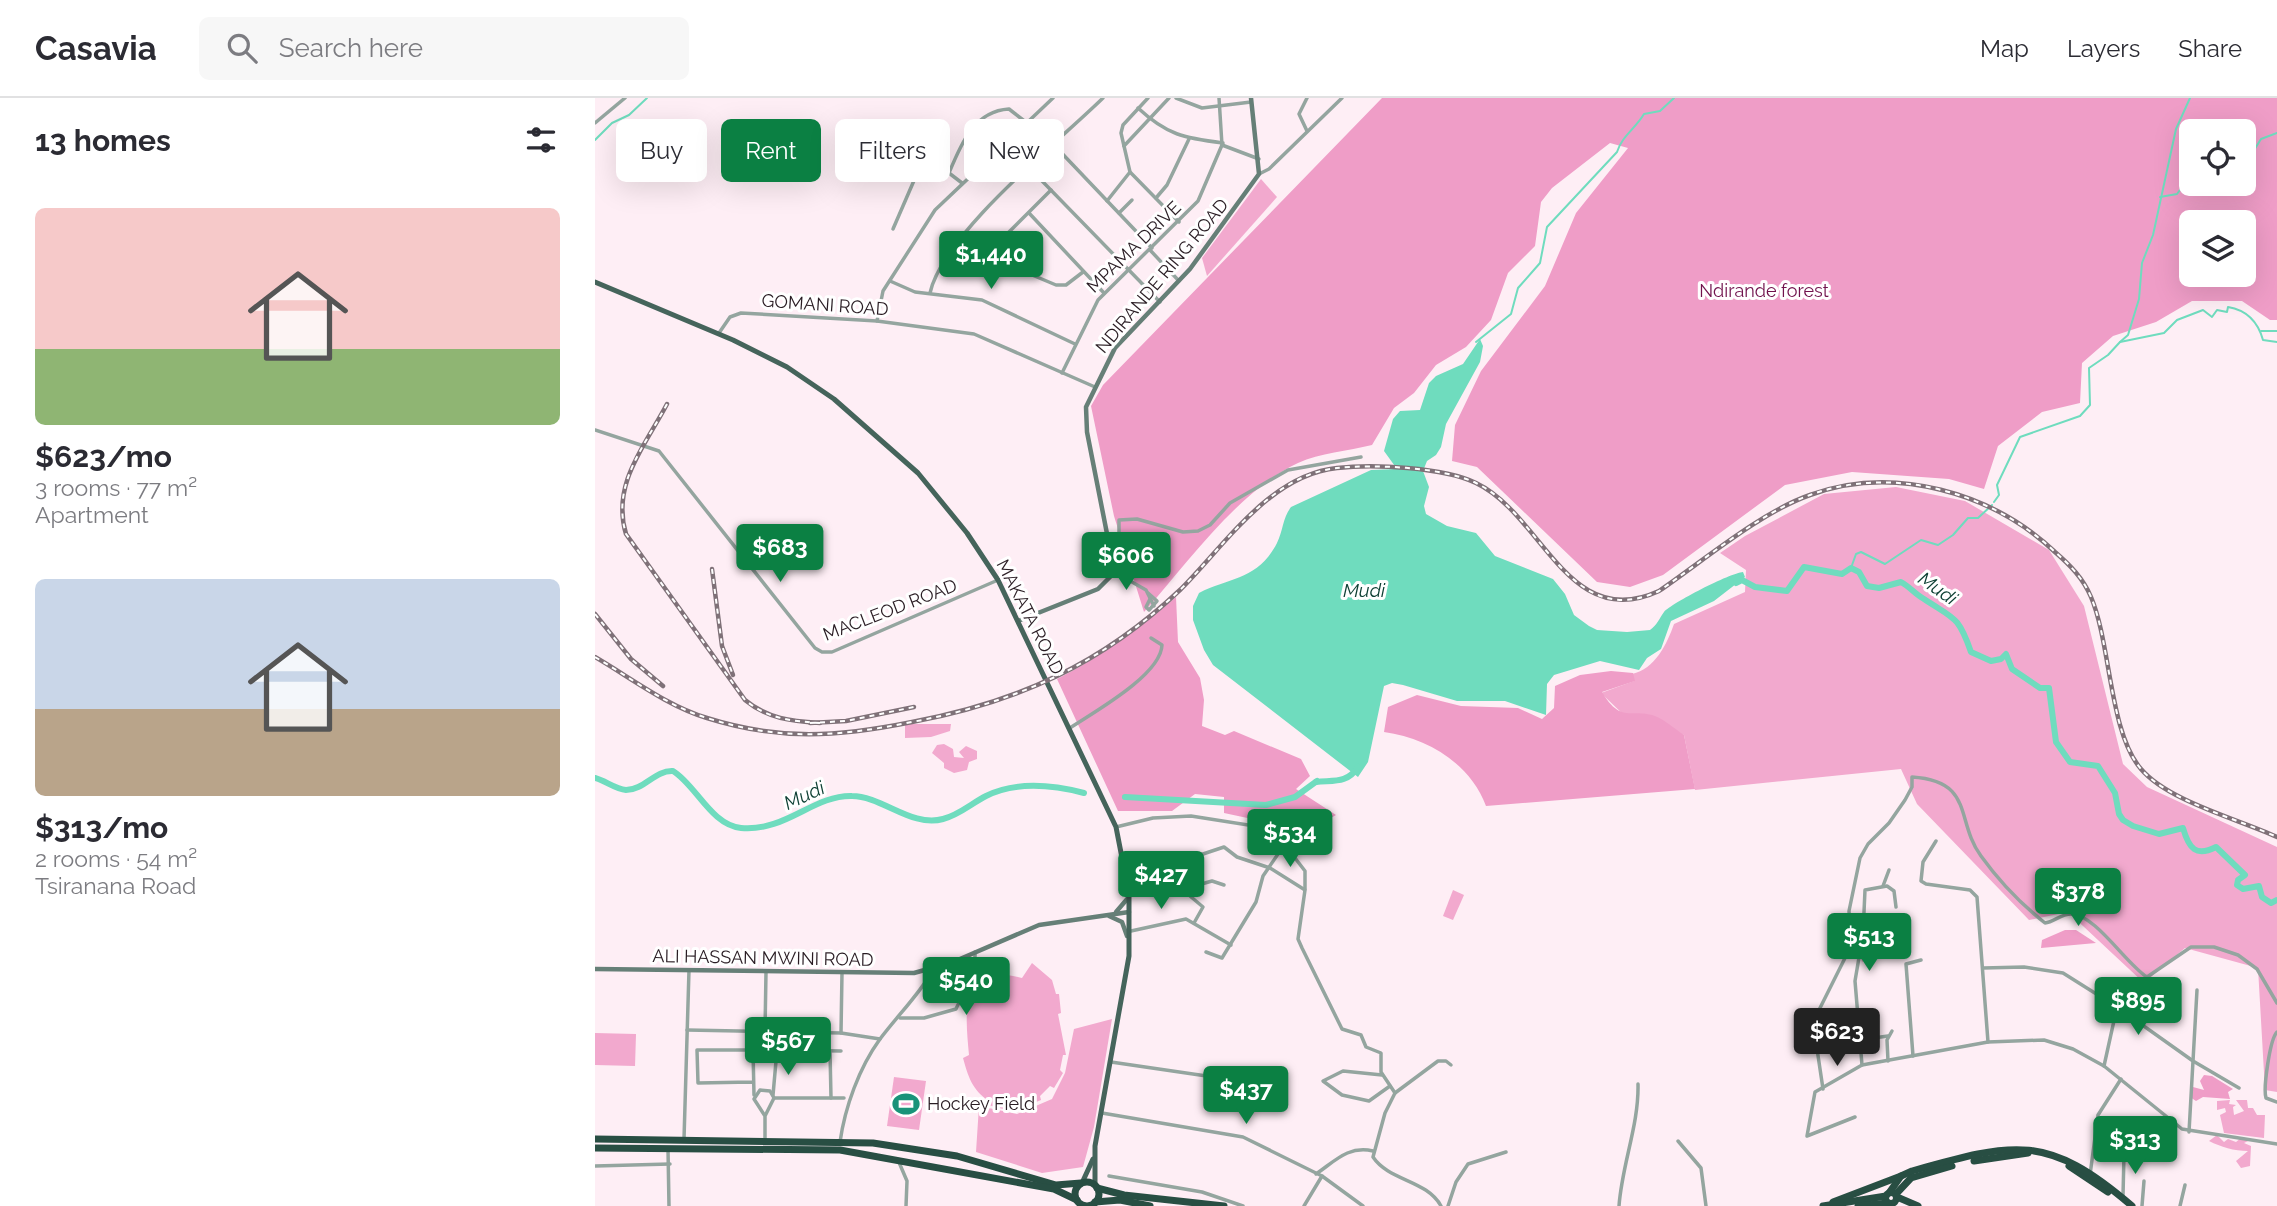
<!DOCTYPE html>
<html lang="en">
<head>
<meta charset="utf-8">
<style>
  body { margin:0; font-family:Raleway,sans-serif; background:#f7f7f7; color:#2b2b33; height:100vh; display:flex; flex-direction:column; font-size:26px; white-space:nowrap }
  * { box-sizing:border-box; margin:0 }
  p { font-size:23px; color:#7c7c81 }
  .icon { flex:none; width:38px; height:38px; fill:none; stroke:currentColor; stroke-width:2; stroke-linecap:round; stroke-linejoin:round }
  .map { position:relative; flex:1; overflow:hidden }
  .sheet { display:flex; flex-direction:column; background:#fff; width:595px }
  .sheet>* { flex:none }
  .top-card { position:absolute; left:21px; top:21px; width:665px; height:63px; display:flex; gap:14px }
  .buttons { position:absolute; left:1584px; top:21px; display:grid; gap:14px }
  .buttons a { display:grid; place-items:center; width:77px; height:77px; border-radius:10px; background:#fff; box-shadow:0 7px 28px #0002; font-size:35px }
  .price { position:absolute; translate:-50% -60px; padding:0 16px; border-radius:7px; background:#0b8043; color:#fff; font-size:23px; line-height:46px; filter:drop-shadow(0 2px 4px #0008) }
  .price::after { content:''; position:absolute; left:50%; top:42px; width:21px; height:16px; margin-left:-10px; background:inherit; clip-path:polygon(0 0,100% 0,50% 100%) }
  .price.selected { background:#222; color:#fff }
  ul { padding:0; list-style:none }
  li { display:grid; align-content:center; gap:14px; height:371px; padding:0 35px }
  li span { display:grid; place-items:center; height:217px; border-radius:10px; color:#555 }
  li>.icon { margin-inline-start:auto }
  span .icon { width:126px; height:126px; fill:#fffc; stroke-width:1 }
  li b { font-size:30px }
  h2 { display:flex; justify-content:space-between; align-items:center; height:84px; padding:0 35px; font-size:30px }
  .tag { padding:0 24px; border-radius:10px; background:#fff; box-shadow:0 7px 28px #0002; font-size:24px; line-height:63px }
  .tag.selected { background:#0b8043; color:#fff }
  header { display:flex; align-items:center; gap:42px; box-sizing:border-box; height:98px; padding:0 35px; background:#fff; border-bottom:2px solid #e1e1e2 }
  header strong { font-size:33px }
  nav { display:flex; gap:38px; margin-inline-start:auto; font-size:24px }
  .search { width:490px; height:63px; background:#f7f7f7; display:flex; align-items:center; gap:18px; box-sizing:border-box; padding:0 24px; border-radius:10px; color:#7c7c81; font-size:26px }
  main { display:flex; flex:1; min-height:0 }
  .map>svg:first-child { display:block }
  .green { fill:#f2a9ce }
  .forest { fill:#ef9dc7; fill-rule:evenodd }
  .water { fill:#6fdcbe }
  .lines { fill:none; stroke-linecap:round; stroke-linejoin:round }
  .stream { stroke:#6fdcbe; stroke-width:2 }
  .river { stroke:#6fdcbe; stroke-width:6 }
  .street { stroke:#94a59f; stroke-width:3.5 }
  .secondary { stroke:#667f77; stroke-width:4.5 }
  .primary { stroke:#45645b; stroke-width:5 }
  .highway { stroke:#284e43; stroke-width:7 }
  .rail-casing { stroke:#7f7178; stroke-width:4.5 }
  .rail { stroke:#fff; stroke-width:2; stroke-dasharray:5; stroke-linecap:butt }
  .labels { text-anchor:middle; stroke-width:6; stroke-linejoin:round; paint-order:stroke }
  .street-label { font-size:18px; fill:#291c23; stroke:#fff }
  .park-label { font-size:18px; fill:#71124d; stroke:#fff }
  .poi-label { font-size:18px; fill:#291c23; stroke:#fff; text-anchor:start }
  .water-label { font-size:19px; font-style:italic; fill:#0e4034; stroke:#fff }
</style>
</head>
<body>
<header>
<strong>Casavia</strong>
<div class="search"><svg class="icon" aria-label="search" viewBox="0 0 24 24"><circle cx="10" cy="10" r="6"/><path d="M15 15l6 6"/></svg>Search here</div>
<nav><a>Map</a><a>Layers</a><a>Share</a></nav>
</header>
<main>
<section class="sheet">
<h2>13 homes<svg class="icon" aria-label="filters" viewBox="0 0 24 24"><path d="M4 7h16M4 17h16"/><circle cx="9" cy="7" r="2"/><circle cx="15" cy="17" r="2"/></svg></h2>
<ul>
<li><span style="background:linear-gradient(#f6c9c9 65%,#8fb573 0)"><svg class="icon" aria-label="home" viewBox="0 0 24 24"><path d="M3 11l9-7 9 7M6 9v11h12V9"/></svg></span><div><b>$623/mo</b><p>3 rooms · 77 m²</p><p>Apartment</p></div></li>
<li><span style="background:linear-gradient(#c9d6e8 60%,#b9a48a 0)"><svg class="icon" aria-label="home" viewBox="0 0 24 24"><path d="M3 11l9-7 9 7M6 9v11h12V9"/></svg></span><div><b>$313/mo</b><p>2 rooms · 54 m²</p><p>Tsiranana Road</p></div></li>
</ul>
</section>
<div class="map">
<svg width="1682" height="1108" viewBox="0 0 1682 1108">
  <rect width="100%" height="100%" fill="#feeef5"/>
  <g class="green">
    <polygon points="666,81 682,99 612,178 607,160"/>
    <path d="M1301,389l69,14 84,49 35,56 39,158 24,23 130,60v245l-12,-2 -7,-122 -73,-20 -41,35 -76,-71 -39,8 -112,-116 -16,-35 -206,21 -11,-55 -54,-14 -29,-28 33,-12 -2,-7c23,-5 35,-30 42,-50l71,-32 1,-22 -26,-17 25,-17 79,-42z"/>
    <polygon points="310,626 356,626 355,633 336,639 310,640"/>
    <polygon points="349,646 358,651 359,659 369,660 364,654 371,648 382,653 382,661 374,664 372,672 359,675 349,670 349,665 337,655 342,647"/>
    <polygon points="858,792 869,797 858,822 848,818"/>
    <polygon points="1288,834 1289,849 1267,864 1266,860 1274,851 1273,837"/>
    <path d="M437,865l20,17 4,14h3l2,19 -3,1 8,41h-3l-3,15 3,3 -9,15 -4,-2 -10,10 1,4 -17,7 -2,-4 -14,3 -1,4 -19,-5 1,-4c-17,-11 -21,-25 -26,-43l6,-3c-4,-43 -10,-94 53,-77z"/>
    <polygon points="517,921 499,1029 488,1069 447,1075 381,1054 384,1008 422,1016 457,1001 470,975 479,931"/>
    <polygon points="0,935 41,936 40,968 0,967"/>
    <polygon points="299,979 331,983 324,1032 292,1028"/>
    <polygon points="1635,1002 1634,1006 1641,1007 1638,1009 1639,1017 1649,1013 1641,1002 1652,1002 1653,1010 1658,1010 1662,1017 1670,1017 1669,1040 1629,1035 1625,1017 1631,1014 1630,1010 1622,1012 1622,1003"/>
    <path d="M1622,1037l7,7 4,-3 8,3 5,-4 7,3 -4,2 7,3 -1,20 -9,2 -5,-7 12,-10c-14,0 -27,-4 -39,-10z"/>
  </g>
  <g class="forest">
    <path d="M787,0h895v222h-7l-28,-19h-50l-36,21 -43,14 -31,27 -2,40 -38,9 -44,34 -14,43 -35,-10 -97,-7 -67,13 -122,90 -33,12 -33,-5 -120,-115 -25,-6 3,-36 26,-54 64,-85 31,-73 52,-65 -18,-5 -58,45 -11,14 -6,44 -27,27 -17,47 -25,27 -30,18 -22,28 -20,15 -22,37c-24,6 -52,8 -74,18 -59,27 -111,101 -154,149l-30,-96 -23,-110 12,-21zM1596,33h52v53h-52zM1596,124h52v53h-52z"/>
    <path d="M581,499l2,45 22,36 4,22 -2,26 23,9 9,-4 67,28 9,17 -14,13 40,26 -17,10 -6,7 -89,-19v-16l-29,-3 -23,17h-54l-61,-132c43,-22 82,-50 119,-82z"/>
    <path d="M1016,573l22,2 2,8 -33,11c19,32 29,16 53,24 10,4 20,13 29,19l11,54 -209,17c-16,-43 -59,-68 -102,-74l4,-25 29,-12 44,11 57,2 24,11 12,-11 1,-22 25,-11z"/>
    <polygon points="1470,832 1481,832 1501,845 1446,850 1447,842"/>
    <polygon points="1609,977 1617,978 1638,991 1633,994 1635,1001 1608,999 1601,1003 1595,999 1598,989 1609,992 1605,983"/>
  </g>
  <path class="water" d="M885,241l3,7 -3,16 -34,62 -5,23 -5,8 -9,6 -4,10 6,16 -5,19 2,8 21,12 29,7 19,23 58,23 12,15 9,21 15,11 8,4 30,2 23,-2c7,-5 9,-11 14,-18 8,-9 66,-39 79,-40l2,5 -31,24 -43,20 -10,28 -14,9 -8,12 -39,-9 -46,14 -7,9 -1,31 -41,-14h-48l-54,-16 -11,-2 -8,3 -16,76 -10,15 -145,-112 -9,-15 -11,-30v-14l6,-13c32,-16 59,-13 78,-50 6,-12 6,-26 14,-36l80,-37 26,-1 -13,-18 9,-32 7,-8 20,-1 9,-27 7,-7 27,-12z"/>
  <g class="lines">
    <g class="stream">
      <polyline points="0,42 17,25 34,17 52,0"/>
      <polyline points="1648,57 1656,57 1666,41 1682,35"/>
      <polyline points="1565,99 1582,96 1596,77"/>
      <polyline points="1666,233 1682,233"/>
      <path d="M881,244l35,-28 7,-26 22,-25 7,-36 70,-75c5,-16 18,-23 27,-38l16,-3 14,-13"/>
      <polyline points="1525,244 1533,237 1544,201 1547,165 1558,137 1581,31 1595,0"/>
      <path d="M1399,404l5,-7 -2,-10 23,-48 60,-21 10,-11 -1,-37 19,-13 12,-13 44,-9 13,-13 26,-10 9,7 5,-7 10,2 1,-5c18,3 30,15 35,33l14,2"/>
      <polyline points="1256,470 1261,456 1266,454 1290,466 1326,442 1343,447 1358,437 1373,420 1383,420 1397,407"/>
    </g>
    <g class="river">
      <path d="M1141,485l6,-3 13,7 32,4 17,-24 38,7 9,-6 8,4 8,14 12,2 22,-6c9,5 14,12 23,17 30,20 34,16 47,53l20,9 10,-2 5,-5 6,15 28,19h9l7,54 14,20 28,4 17,27 4,21 4,6 10,6 26,8 24,-6c6,21 13,29 33,19l29,28 -7,5 -1,5 6,4 16,-3 3,11 9,6 6,-3"/>
      <path d="M0,680c11,3 20,11 31,12 18,0 29,-20 47,-19 23,14 38,54 68,57 45,4 72,-33 111,-32 30,0 60,32 91,23 16,-4 29,-16 43,-23 30,-15 67,-11 98,-3"/>
      <path d="M721,684c17,-2 31,2 42,-15"/>
      <polyline points="530,699 671,707 700,699 722,683"/>
    </g>
    <g class="street">
      <polyline points="553,0 528,27 526,35 535,74 584,124"/>
      <polyline points="581,0 607,10 656,4"/>
      <polyline points="712,0 704,16 712,33"/>
      <path d="M543,10c29,27 46,30 85,35"/>
      <polyline points="0,25 30,0"/>
      <polyline points="411,46 565,204"/>
      <polyline points="459,47 557,150"/>
      <polyline points="627,47 664,61"/>
      <polyline points="529,48 574,0"/>
      <polyline points="321,68 354,75"/>
      <polyline points="664,76 674,71 747,0"/>
      <path d="M367,85l-13,-10c12,-29 25,-62 60,-64l18,14"/>
      <polyline points="561,100 572,87 594,41"/>
      <polyline points="512,103 535,74"/>
      <polyline points="434,115 509,195"/>
      <polyline points="524,115 537,102"/>
      <polyline points="298,131 324,71"/>
      <polyline points="358,151 370,159 411,166 461,187 471,187 488,174"/>
      <polyline points="555,152 584,183"/>
      <polyline points="395,163 402,146 456,92"/>
      <polyline points="295,183 320,194 387,202 480,246"/>
      <path d="M335,195c13,-59 127,-150 173,-195"/>
      <polyline points="282,223 288,193 340,112 458,0"/>
      <polyline points="124,235 135,219 146,215 282,223 379,236 500,289"/>
      <polyline points="467,275 503,202 603,103 627,47 624,0"/>
      <polyline points="0,332 64,353 220,550 227,554 237,554 403,482"/>
      <polyline points="526,468 530,480 551,492 559,508"/>
      <polyline points="518,472 524,470 524,422 542,421 588,434 603,433 615,427 635,405 693,372 766,359"/>
      <polyline points="553,495 562,503 554,512 551,509 555,501"/>
      <path d="M475,630c24,-16 91,-53 92,-83l-11,-7"/>
      <polyline points="521,729 558,720 596,718 698,734 668,778 661,804 627,860 611,854"/>
      <polyline points="1341,743 1328,764 1326,783 1331,786 1375,792 1382,799 1393,944"/>
      <polyline points="690,747 710,773 710,791"/>
      <path d="M597,755l11,1 21,-7 13,10 33,11 35,22 -7,49 4,9 40,81 19,6 5,12 15,6v19l14,21 -10,20 -12,44c16,24 54,23 68,49"/>
      <polyline points="1288,788 1294,772"/>
      <polyline points="599,825 608,809 595,798 596,789 617,783 629,787"/>
      <polyline points="536,833 591,821 636,847"/>
      <polyline points="1388,870 1429,869 1468,875 1522,909"/>
      <polyline points="1602,892 1598,963 1644,990"/>
      <path d="M305,920h24l32,-9c9,-20 20,-33 19,-57"/>
      <polyline points="92,932 246,935 285,941"/>
      <polyline points="170,933 171,874"/>
      <path d="M1682,934c-7,7 -14,56 -11,66l11,4"/>
      <polyline points="246,935 247,875"/>
      <polyline points="1264,942 1293,938"/>
      <polyline points="235,953 236,1000"/>
      <polyline points="159,958 181,958"/>
      <polyline points="1318,958 1311,866 1326,862"/>
      <polyline points="1293,963 1292,942 1297,933"/>
      <polyline points="516,964 673,987"/>
      <polyline points="1267,967 1260,883 1268,836 1270,792 1292,788 1299,793 1301,809"/>
      <polyline points="1509,968 1522,909 1598,963 1594,1034"/>
      <polyline points="787,977 748,973 728,983 747,997 774,1003 795,988"/>
      <polyline points="157,984 103,985 102,952 158,952 159,997"/>
      <path d="M1228,991l-10,-67 38,-76 -2,-35 11,-53 8,-14 21,-21 16,-23 7,-13v-10c63,4 43,44 69,79 18,25 40,48 64,67 9,-1 16,-9 26,-9 24,0 55,50 76,63l44,-30h23l24,8 19,14 20,34"/>
      <polyline points="800,995 843,963 851,963 856,967"/>
      <polyline points="178,997 182,952 246,953"/>
      <polyline points="179,1000 249,1000"/>
      <polyline points="507,1015 648,1039 727,1078 768,1108"/>
      <polyline points="170,1018 159,1001 165,992 175,993 179,1000 170,1018 170,1042"/>
      <polyline points="1260,1019 1212,1038 1220,994 1267,967 1393,944 1449,942 1478,951 1509,968 1587,1031 1682,1046"/>
      <polyline points="89,1041 94,872"/>
      <polyline points="1083,1043 1106,1070 1111,1108"/>
      <path d="M245,1044c5,-35 19,-74 40,-103 18,-24 38,-43 54,-70"/>
      <polyline points="73,1051 74,1108"/>
      <polyline points="303,1062 312,1083 311,1108"/>
      <polyline points="0,1068 75,1066"/>
      <path d="M721,1076c18,-12 32,-29 57,-23"/>
      <polyline points="1495,1077 1503,1017 1526,981"/>
      <polyline points="514,1078 607,1094 648,1108"/>
      <polyline points="1528,1098 1529,1056"/>
      <polyline points="709,1108 727,1078"/>
      <polyline points="853,1108 861,1084 873,1066 911,1054"/>
      <path d="M1024,1108c3,-42 20,-81 19,-122"/>
      <polyline points="1547,1108 1549,1083"/>
      <polyline points="1585,1108 1590,1087"/>
    </g>
    <g class="secondary">
      <polyline points="423,523 503,491 516,478 516,456 492,334 491,309 520,250 595,171 664,76 656,0"/>
      <polyline points="521,814 533,800"/>
      <polyline points="514,818 527,824 532,838"/>
      <polyline points="0,871 319,875 358,864 444,827 534,814"/>
    </g>
    <g class="primary">
      <polyline points="0,184 138,242 192,269 239,301 323,375 372,435 403,482 521,729 534,796 534,858 500,1048 500,1087"/>
      <polyline points="487,1085 498,1061"/>
    </g>
    <g class="highway">
      <polyline points="0,1041 278,1045 362,1058 461,1087 486,1085"/>
      <polyline points="0,1050 245,1052 459,1091 482,1102"/>
      <polyline points="1379,1063 1433,1055"/>
      <polyline points="1474,1068 1513,1094"/>
      <circle cx="492" cy="1096" r="12"/>
      <polyline points="502,1090 529,1097 629,1108"/>
      <circle cx="1296" cy="1100" r="5.5"/>
      <path d="M1294,1095l12,-17 11,-5c103,-29 135,-38 220,35"/>
      <polyline points="1301,1096 1316,1080 1357,1068"/>
      <polyline points="1302,1099 1323,1108"/>
      <polyline points="500,1104 525,1102 555,1108"/>
      <polyline points="1238,1104 1306,1078"/>
      <polyline points="1228,1108 1291,1098"/>
      <polyline points="1263,1108 1293,1105"/>
    </g>
    <g class="rail-casing">
      <g id="rail">
        <path d="M72,306c-22,42 -56,80 -41,130l119,166c23,19 46,21 75,23"/>
        <polyline points="117,471 127,548 138,577"/>
        <polyline points="0,516 36,561 68,588"/>
        <path d="M0,559c36,21 72,49 112,61 73,23 131,19 205,4 106,-20 190,-58 269,-133 44,-44 89,-114 156,-121 36,-4 106,-1 139,15 67,32 92,150 183,108 44,-30 102,-79 151,-96 84,-31 183,-2 245,57 15,13 28,26 36,45 20,47 18,135 50,172 27,32 97,50 136,68"/>
        <polyline points="215,625 251,623 319,609"/>
      </g>
    </g>
    <use href="#rail" class="rail"/>
  </g>
  <defs>
    <g id="stadium-bare" transform="scale(2.1)"><path d="M0-5a6.5 5 0 1 0 0 10a6.5 5 0 1 0 0-10ZM-3.5-1.8h7v3.6h-7Z" fill="#199379" stroke="#fff" stroke-width="2.5" paint-order="stroke"/></g>
  </defs>
  <g fill-rule="evenodd">
    <use href="#stadium-bare" x="311" y="1006"/>
  </g>
  <g class="labels">
    <g class="street-label">
      <text transform="translate(539 149) rotate(-44)" y="6">MPAMA DRIVE</text>
      <text transform="translate(567 178) rotate(-50)" y="6">NDIRANDE RING ROAD</text>
      <text transform="translate(230 207) rotate(4)" y="6">GOMANI ROAD</text>
      <text transform="translate(295 512) rotate(-21)" y="6">MACLEOD ROAD</text>
      <text transform="translate(435 519) rotate(63)" y="6">MAKATA ROAD</text>
      <text transform="translate(168 860) rotate(1)" y="6">ALI HASSAN MWINI ROAD</text>
    </g>
    <g class="park-label">
      <text x="1169" y="199">Ndirande forest</text>
    </g>
    <g class="poi-label">
      <text x="332" y="1012">Hockey Field</text>
    </g>
    <g class="water-label">
      <text transform="translate(1343 490) rotate(35)" y="7">Mudi</text>
      <text x="769" y="499">Mudi</text>
      <text transform="translate(209 697) rotate(-25)" y="7">Mudi</text>
    </g>
  </g>
</svg>
<div class="buttons">
<a><svg class="icon" aria-label="locate" viewBox="0 0 24 24"><circle cx="12" cy="12" r="6"/><path d="M12 2v4M12 18v4M2 12h4M18 12h4"/></svg></a>
<a><svg class="icon" aria-label="layers" viewBox="0 0 24 24"><path d="M12 4l9 5-9 5-9-5zM3 14l9 5 9-5"/></svg></a>
</div>
<b class="price" style="left:396px;top:193px">$1,440</b>
<b class="price" style="left:185px;top:486px">$683</b>
<b class="price" style="left:531px;top:494px">$606</b>
<b class="price" style="left:695px;top:771px">$534</b>
<b class="price" style="left:566px;top:813px">$427</b>
<b class="price" style="left:1483px;top:830px">$378</b>
<b class="price" style="left:1274px;top:875px">$513</b>
<b class="price" style="left:371px;top:919px">$540</b>
<b class="price" style="left:1543px;top:939px">$895</b>
<b class="price selected" style="left:1242px;top:970px">$623</b>
<b class="price" style="left:193px;top:979px">$567</b>
<b class="price" style="left:651px;top:1028px">$437</b>
<b class="price" style="left:1540px;top:1078px">$313</b>
<div class="top-card">
<a class="tag">Buy</a>
<a class="tag selected">Rent</a>
<a class="tag">Filters</a>
<a class="tag">New</a>
</div>
</div>
</main>
</body>
</html>
